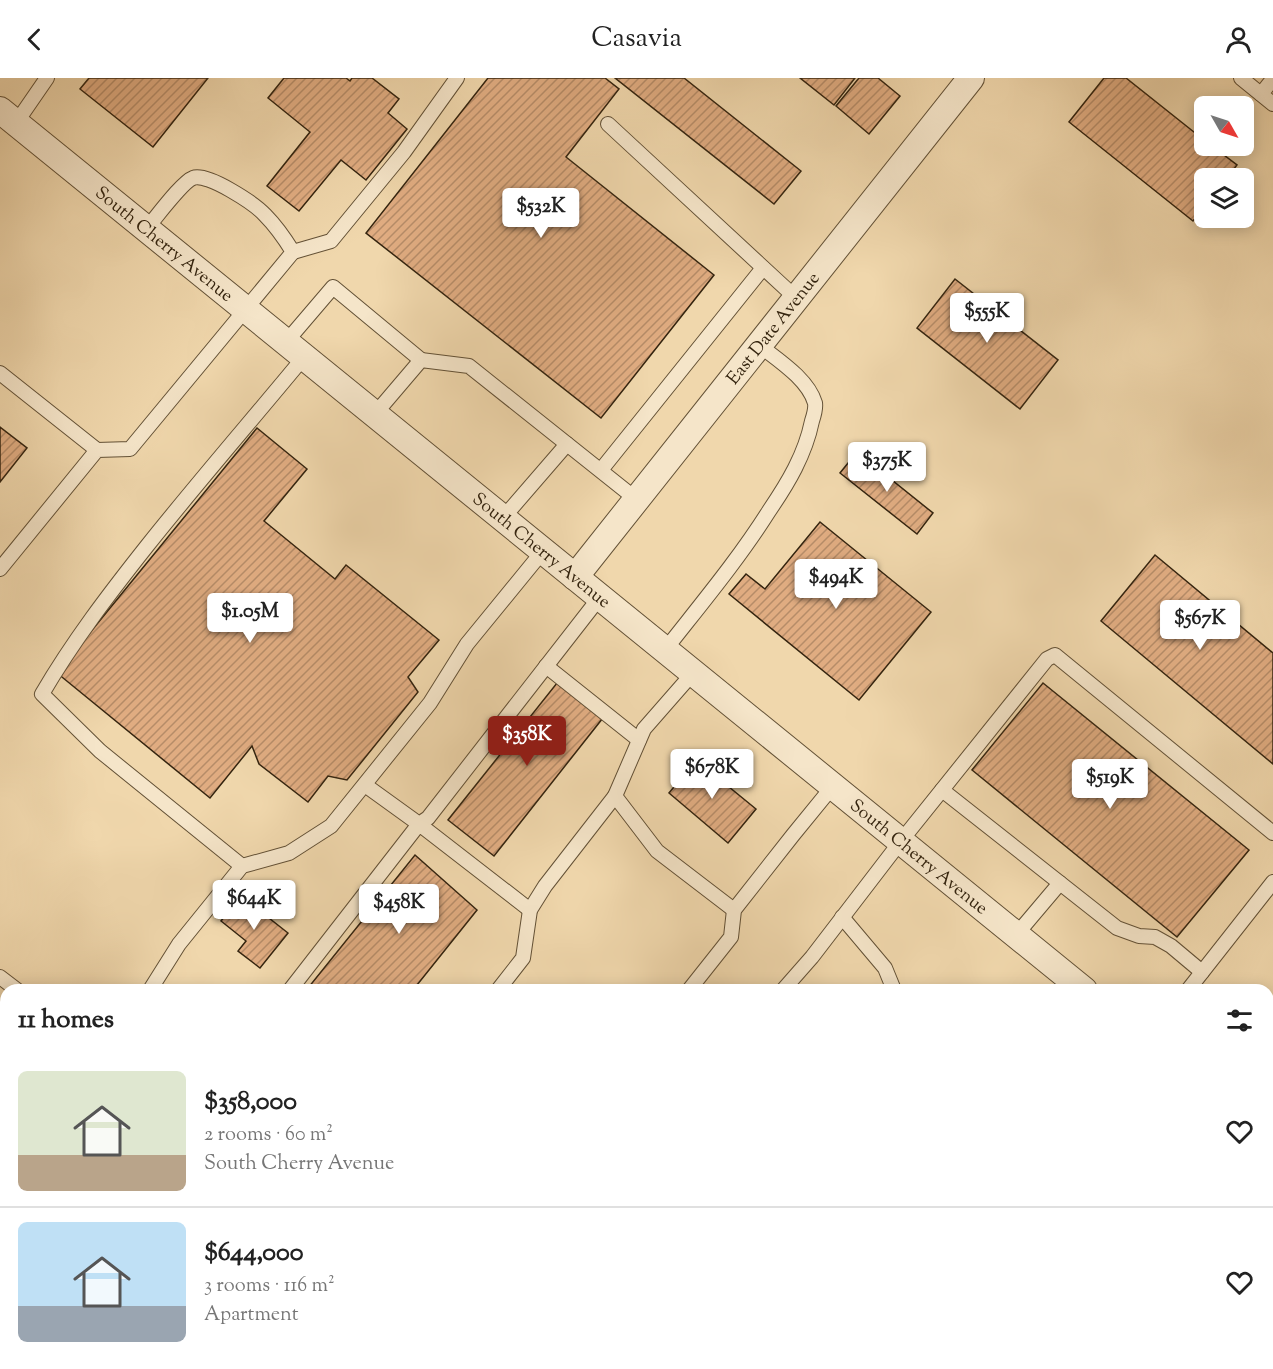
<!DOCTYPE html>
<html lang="en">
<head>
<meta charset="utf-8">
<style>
  body { margin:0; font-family:"Sorts Mill Goudy",serif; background:#f2f2f2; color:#222; height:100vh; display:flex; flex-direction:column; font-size:22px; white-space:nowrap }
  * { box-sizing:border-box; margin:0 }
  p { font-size:20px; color:#767676 }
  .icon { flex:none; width:33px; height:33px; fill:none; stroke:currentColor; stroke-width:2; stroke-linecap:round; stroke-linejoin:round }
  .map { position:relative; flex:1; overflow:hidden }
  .side { position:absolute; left:0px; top:906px; width:1274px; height:386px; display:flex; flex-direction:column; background:#fff; border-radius:18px 18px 0 0; box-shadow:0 3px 15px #0003 }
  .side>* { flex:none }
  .needle { width:39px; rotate:129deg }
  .buttons { position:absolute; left:1194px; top:18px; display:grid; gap:12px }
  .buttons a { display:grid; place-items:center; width:60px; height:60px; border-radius:9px; background:#fff; box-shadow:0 3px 15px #0003; font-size:30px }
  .price { position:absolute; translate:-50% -51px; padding:0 14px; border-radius:6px; background:#fff; color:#222; font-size:20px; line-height:39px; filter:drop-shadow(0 2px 3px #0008) }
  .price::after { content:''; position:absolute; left:50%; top:36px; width:18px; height:14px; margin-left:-9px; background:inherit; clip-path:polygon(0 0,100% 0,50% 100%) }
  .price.selected { background:#8f2418; color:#fff }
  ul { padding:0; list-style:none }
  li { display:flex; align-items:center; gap:18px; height:150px; padding:0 18px }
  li+li { border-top:2px solid #e0e0e0 }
  li span { display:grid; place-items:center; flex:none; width:168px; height:120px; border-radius:9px; color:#555 }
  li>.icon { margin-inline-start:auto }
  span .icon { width:72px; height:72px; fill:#fffc; stroke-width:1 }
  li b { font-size:26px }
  h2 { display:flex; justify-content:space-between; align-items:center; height:72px; padding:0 18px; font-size:26px }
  header { display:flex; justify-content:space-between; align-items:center; height:78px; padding:0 18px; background:#fff; font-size:27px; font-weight:600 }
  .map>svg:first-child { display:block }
  .building { fill:url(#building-hatch); stroke:#34240f; stroke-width:1.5 }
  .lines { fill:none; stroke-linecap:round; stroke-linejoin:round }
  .lane-casing { stroke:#635136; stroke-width:16 }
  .street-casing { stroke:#635136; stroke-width:28 }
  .lane { stroke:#f5e5c9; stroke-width:14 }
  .street { stroke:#f5e5c9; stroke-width:26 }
  .labels { text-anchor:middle; stroke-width:6; stroke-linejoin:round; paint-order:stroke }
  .street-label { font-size:18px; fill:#34240f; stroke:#f5e5c9 }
</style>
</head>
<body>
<header><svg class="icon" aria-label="back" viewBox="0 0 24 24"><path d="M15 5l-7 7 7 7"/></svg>Casavia<svg class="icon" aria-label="person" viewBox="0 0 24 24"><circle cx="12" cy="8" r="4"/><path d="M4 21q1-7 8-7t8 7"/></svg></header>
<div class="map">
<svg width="1273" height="1291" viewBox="0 0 1273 1291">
  <defs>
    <pattern id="building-hatch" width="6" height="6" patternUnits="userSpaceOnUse" patternTransform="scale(1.5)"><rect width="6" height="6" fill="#e0ac81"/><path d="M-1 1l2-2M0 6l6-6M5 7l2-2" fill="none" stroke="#b68c68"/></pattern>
  </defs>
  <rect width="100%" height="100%" fill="#f0d7ac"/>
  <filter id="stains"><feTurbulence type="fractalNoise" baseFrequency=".00333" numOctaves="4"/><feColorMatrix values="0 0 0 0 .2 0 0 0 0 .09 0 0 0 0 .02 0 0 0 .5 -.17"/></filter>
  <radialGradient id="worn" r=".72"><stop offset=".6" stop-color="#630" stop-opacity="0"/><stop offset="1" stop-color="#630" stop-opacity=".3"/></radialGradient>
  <g class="building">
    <polygon points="89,0 208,0 153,69 80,11"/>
    <polygon points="284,0 346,0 350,3 352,0 372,0 399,21 388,35 407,51 366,102 341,82 299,133 267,108 310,54 268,20"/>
    <polygon points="488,0 605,0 619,11 566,79 714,197 601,340 366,155"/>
    <polygon points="615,0 684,0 801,93 774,126"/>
    <polygon points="800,0 855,0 834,27"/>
    <polygon points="859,0 878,0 900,18 869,56 836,28"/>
    <polygon points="1104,0 1126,0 1204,62 1204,68 1212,68 1237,87 1227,100 1204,100 1204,129 1193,143 1069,44"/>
    <polygon points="955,201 1058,282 1020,331 917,250"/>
    <polygon points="0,349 27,370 0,404"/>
    <polygon points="257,350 307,391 264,443 335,501 346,487 439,562 408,599 418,614 347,702 328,698 308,724 259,686 252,668 210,720 57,595"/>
    <polygon points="857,374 933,435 917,456 840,395"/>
    <polygon points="820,444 931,534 859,622 729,516 746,496 765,511"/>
    <polygon points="1155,477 1273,575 1273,686 1101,543"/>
    <polygon points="561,600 606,636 494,778 448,742"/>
    <polygon points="1043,605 1249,772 1177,859 972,692"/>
    <polygon points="703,674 712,695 756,731 728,765 669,715"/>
    <polygon points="415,777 477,832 413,912 311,912 308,910"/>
    <polygon points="241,818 288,855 260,890 238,873 246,863 221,843"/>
    <polygon points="322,1286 442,1286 438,1291 329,1291"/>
    <polygon points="673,1286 827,1286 823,1291 668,1291"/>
    <polygon points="1063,1286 1217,1286 1212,1291 1059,1291"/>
  </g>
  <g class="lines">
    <g class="lane-casing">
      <g id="lane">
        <polyline points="1241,0 1273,26"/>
        <polyline points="1261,16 1273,1"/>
        <polyline points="16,45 47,0"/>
        <polyline points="608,46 796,220"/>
        <polyline points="293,174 331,163 404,74 457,0"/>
        <polyline points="286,264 333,209 421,282"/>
        <polyline points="0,295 97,372"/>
        <polyline points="375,336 421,282 469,288 636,421"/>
        <polyline points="601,392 763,190"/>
        <polyline points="503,440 567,366"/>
        <path d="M0,491l97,-119 33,-1 163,-197c-8,-13 -17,-26 -28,-37 -10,-11 -58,-43 -72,-37 -11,4 -38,41 -47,51"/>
        <path d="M665,572c36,-46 73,-90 104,-139 19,-28 36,-56 43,-90 2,-6 4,-12 3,-18 -7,-24 -37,-43 -56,-58"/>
        <polyline points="546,588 639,662"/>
        <polyline points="693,595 644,651 615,718 657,773 734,832"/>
        <polyline points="365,707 419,746 428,740 600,519"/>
        <polyline points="942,712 1117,850 1139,858 1155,859 1171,868 1202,894"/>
        <path d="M242,788l-142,-115 -58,-57c31,-53 67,-100 105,-148 51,-64 105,-126 157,-189"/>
        <polyline points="842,839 885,890 894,912"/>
        <polyline points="1016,857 1060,805"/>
        <polyline points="0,899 17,912"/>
        <polyline points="150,912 179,866 242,788 289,775 331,748 430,625 467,566 543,473"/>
        <polyline points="290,912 419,746 530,832"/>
        <polyline points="498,912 523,880 530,832 545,808 615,718"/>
        <polyline points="689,912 731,859 734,832 793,757 833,708"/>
        <polyline points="783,912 812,879 901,763 1047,581 1055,577 1273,755"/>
        <polyline points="1188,912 1273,804"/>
        <polyline points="1268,985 1273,978"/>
        <polyline points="478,1291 482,1286"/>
        <polyline points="615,1291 619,1286"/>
        <polyline points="866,1291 870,1286"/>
      </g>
    </g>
    <g class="street-casing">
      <g id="street">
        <path id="s1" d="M0,32l1084,880"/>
        <path id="s2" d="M575,499l396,-499"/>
        <polyline points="1268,1061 1273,1066"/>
        <polyline points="943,1291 947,1286"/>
      </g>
    </g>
    <use href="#lane" class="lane"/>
    <use href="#street" class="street"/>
  </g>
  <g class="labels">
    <g class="street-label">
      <text dy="6" stroke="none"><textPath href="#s1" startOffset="212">South Cherry Avenue</textPath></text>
      <text dy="6" stroke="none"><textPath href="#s2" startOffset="318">East Date Avenue</textPath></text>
      <text dy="6" stroke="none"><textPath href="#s1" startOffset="698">South Cherry Avenue</textPath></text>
      <text dy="6" stroke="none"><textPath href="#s1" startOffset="1184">South Cherry Avenue</textPath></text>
    </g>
  </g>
  <rect width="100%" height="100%" filter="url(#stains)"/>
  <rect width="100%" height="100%" fill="url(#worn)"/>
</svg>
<div class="buttons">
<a><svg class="needle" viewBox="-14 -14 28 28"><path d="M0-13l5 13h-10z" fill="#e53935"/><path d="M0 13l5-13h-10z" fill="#767676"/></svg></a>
<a><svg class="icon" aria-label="layers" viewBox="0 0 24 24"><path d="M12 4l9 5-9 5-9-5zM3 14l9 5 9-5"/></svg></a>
</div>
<b class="price" style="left:541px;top:161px">$532K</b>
<b class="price" style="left:987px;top:266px">$555K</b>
<b class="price" style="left:887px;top:415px">$375K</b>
<b class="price" style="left:836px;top:532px">$494K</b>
<b class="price" style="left:250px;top:566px">$1.05M</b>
<b class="price" style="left:1200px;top:573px">$567K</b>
<b class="price selected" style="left:527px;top:689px">$358K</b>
<b class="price" style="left:712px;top:722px">$678K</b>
<b class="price" style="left:1110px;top:732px">$519K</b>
<b class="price" style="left:254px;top:853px">$644K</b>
<b class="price" style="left:399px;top:857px">$458K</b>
<section class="side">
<h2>11 homes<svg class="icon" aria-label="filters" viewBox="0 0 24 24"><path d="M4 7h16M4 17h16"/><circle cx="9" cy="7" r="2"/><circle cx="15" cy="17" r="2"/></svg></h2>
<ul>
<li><span style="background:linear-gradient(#dfe7d0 70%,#b9a48a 0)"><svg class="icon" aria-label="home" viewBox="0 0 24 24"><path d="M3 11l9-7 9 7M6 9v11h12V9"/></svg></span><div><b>$358,000</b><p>2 rooms · 60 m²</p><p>South Cherry Avenue</p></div><svg class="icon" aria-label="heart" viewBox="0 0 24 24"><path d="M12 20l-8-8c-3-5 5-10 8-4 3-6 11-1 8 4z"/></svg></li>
<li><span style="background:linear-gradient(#bfe0f5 70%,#9aa5b1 0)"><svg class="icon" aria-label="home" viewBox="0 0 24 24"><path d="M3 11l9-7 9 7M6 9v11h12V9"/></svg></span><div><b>$644,000</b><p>3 rooms · 116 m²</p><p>Apartment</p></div><svg class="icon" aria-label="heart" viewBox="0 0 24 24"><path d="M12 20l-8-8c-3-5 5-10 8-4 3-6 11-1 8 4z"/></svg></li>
</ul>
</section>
</div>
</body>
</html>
